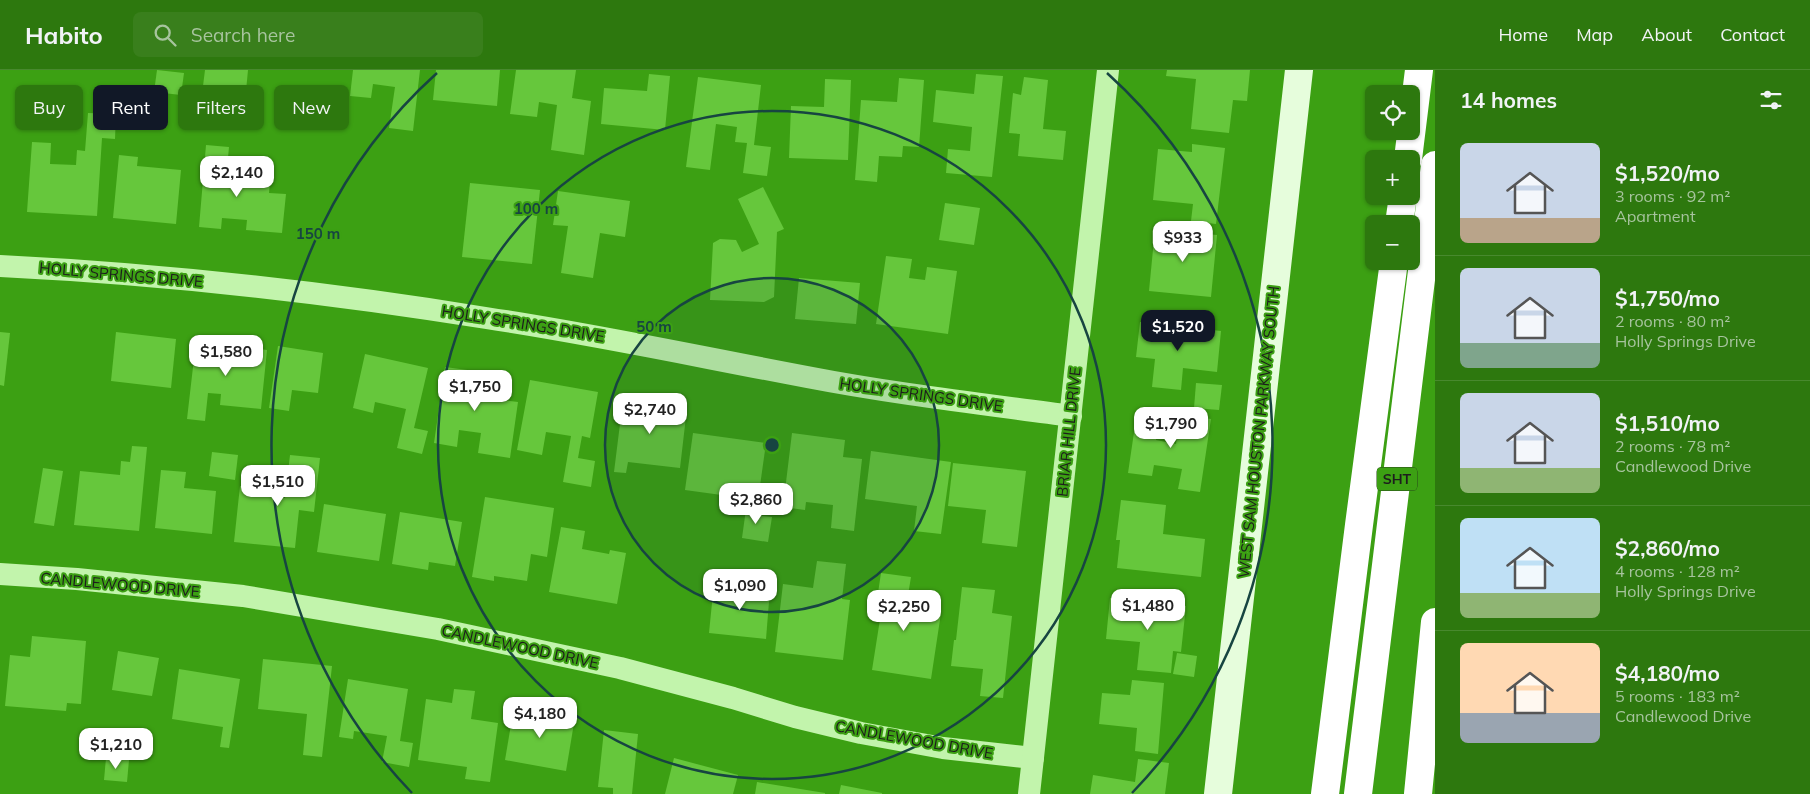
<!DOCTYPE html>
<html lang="en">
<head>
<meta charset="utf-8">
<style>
  body { margin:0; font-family:Mulish,sans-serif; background:#397f1c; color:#f1f3f6; height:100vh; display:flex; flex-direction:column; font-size:19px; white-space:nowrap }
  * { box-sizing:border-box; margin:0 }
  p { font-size:16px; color:#a7c49e }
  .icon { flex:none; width:28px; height:28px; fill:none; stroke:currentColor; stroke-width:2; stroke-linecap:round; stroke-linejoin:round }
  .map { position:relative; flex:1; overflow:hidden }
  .sheet { display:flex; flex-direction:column; background:#2d780e; width:375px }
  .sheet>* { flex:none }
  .hud { position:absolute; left:15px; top:15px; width:475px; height:45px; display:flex; gap:10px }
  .fabs { position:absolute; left:1365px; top:15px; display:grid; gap:10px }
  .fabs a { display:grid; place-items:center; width:55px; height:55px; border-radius:8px; background:#2d780e; box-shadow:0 1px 4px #0004; font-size:25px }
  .price { position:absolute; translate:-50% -42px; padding:0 11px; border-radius:10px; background:#fff; color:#222; font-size:16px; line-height:32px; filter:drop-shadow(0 1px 2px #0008) }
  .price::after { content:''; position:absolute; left:50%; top:30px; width:15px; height:11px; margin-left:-8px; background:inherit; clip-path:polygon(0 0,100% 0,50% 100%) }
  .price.on { background:#111827; color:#fff }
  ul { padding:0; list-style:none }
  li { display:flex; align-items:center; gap:15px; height:125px; padding:0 25px }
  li+li { border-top:1px solid #48892e }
  li span { display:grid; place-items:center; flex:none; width:140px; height:100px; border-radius:8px; color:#555 }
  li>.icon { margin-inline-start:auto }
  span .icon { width:60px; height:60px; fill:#fffc; stroke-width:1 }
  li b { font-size:21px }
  h2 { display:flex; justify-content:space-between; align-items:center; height:60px; padding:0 25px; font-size:21px }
  .tag { padding:0 18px; border-radius:8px; background:#2d780e; box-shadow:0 1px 4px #0004; font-size:18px; line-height:45px }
  .tag.on { background:#111827; color:#fff }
  header { display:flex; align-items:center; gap:30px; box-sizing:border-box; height:70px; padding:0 25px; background:#2d780e; border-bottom:1px solid #48892e }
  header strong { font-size:24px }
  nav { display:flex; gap:28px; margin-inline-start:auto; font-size:18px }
  .search { width:350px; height:45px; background:#397f1c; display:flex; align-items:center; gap:12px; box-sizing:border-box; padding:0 18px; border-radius:8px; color:#a7c49e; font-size:19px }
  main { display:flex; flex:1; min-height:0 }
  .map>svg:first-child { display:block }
  .building { fill:#66c73c }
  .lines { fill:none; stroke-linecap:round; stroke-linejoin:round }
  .street { stroke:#c2f4ac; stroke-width:22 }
  .secondary { stroke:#e6fddc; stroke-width:28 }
  .highway { stroke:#fff; stroke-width:28 }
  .ring { fill:none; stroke:#174541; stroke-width:2.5 }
  .labels { text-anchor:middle; stroke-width:4; stroke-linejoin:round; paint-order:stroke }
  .shield { fill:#3ca013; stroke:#26441a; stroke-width:1 }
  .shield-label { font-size:14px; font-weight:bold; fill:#1d1d1d }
  .street-label { font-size:15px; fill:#1d1d1d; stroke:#3ca013 }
  .centre { fill:#174541; stroke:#3ca013; stroke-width:2.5 }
  .ring-label { font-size:15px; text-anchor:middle; font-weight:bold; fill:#174541; stroke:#3ca013; stroke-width:4; stroke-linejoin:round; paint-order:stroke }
</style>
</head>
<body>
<header>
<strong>Habito</strong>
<div class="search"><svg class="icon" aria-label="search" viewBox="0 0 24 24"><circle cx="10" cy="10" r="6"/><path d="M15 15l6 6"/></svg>Search here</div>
<nav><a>Home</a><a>Map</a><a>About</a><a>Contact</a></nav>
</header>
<main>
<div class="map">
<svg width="1435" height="724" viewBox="0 0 1435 724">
  <rect width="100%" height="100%" fill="#3ca013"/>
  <g class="building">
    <polygon points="157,0 184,3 181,25 154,22"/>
    <polygon points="205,0 248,0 246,21 220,19 217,47 189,45 192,15 203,16"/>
    <polygon points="353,0 420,0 413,61 389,58 395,17 373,14 371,28 350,26"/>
    <polygon points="436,0 500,0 497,36 433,30"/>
    <polygon points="516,0 576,0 572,28 591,31 584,85 551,80 557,35 539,32 537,47 510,44"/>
    <polygon points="1167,0 1250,0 1247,31 1233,30 1229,63 1191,59 1196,9 1166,6"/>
    <polygon points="649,4 670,6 665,60 601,54 604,18 647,21"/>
    <polygon points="976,4 1003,6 992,107 946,103 948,79 970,81 972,57 933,52 936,20 974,24"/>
    <polygon points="698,7 761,15 754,75 771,77 767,106 743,103 747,73 735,72 737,57 716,54 710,100 686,97"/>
    <polygon points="1024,7 1048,10 1043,59 1066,61 1063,90 1018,86 1020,64 1009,63 1013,23 1021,25"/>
    <polygon points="899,8 924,10 919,77 903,76 902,87 879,86 877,112 855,110 861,30 897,32"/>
    <polygon points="825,9 851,10 848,90 789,88 791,36 824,37"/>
    <polygon points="88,43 116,44 115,69 102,68 97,146 27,142 32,72 51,73 50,94 76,95 77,80 85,81"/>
    <polygon points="1192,74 1225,78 1216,154 1191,151 1193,134 1153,130 1158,79 1192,82"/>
    <polygon points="206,75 229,77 226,109 270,112 269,123 286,124 282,163 246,160 247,150 222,148 221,159 199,157"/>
    <polygon points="119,85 138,87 137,96 181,100 176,154 113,148"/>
    <polygon points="470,113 540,120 532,194 462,187"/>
    <polygon points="763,117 784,159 777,162 774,227 764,232 710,230 713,173 720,169 736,170 742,182 759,174 738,129"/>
    <polygon points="558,121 630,131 625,167 600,163 593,208 561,203 568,156 553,155"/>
    <polygon points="945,133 980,138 974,175 939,170"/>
    <polygon points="1155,159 1217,165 1211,227 1149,221"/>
    <polygon points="886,186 912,189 909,208 925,210 927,197 957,201 948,264 876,254"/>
    <polygon points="799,208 860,213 856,254 795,249"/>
    <polygon points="1140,252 1221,261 1217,302 1183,298 1181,320 1152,317 1155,289 1136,287"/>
    <polygon points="0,262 10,263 4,316 0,315"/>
    <polygon points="116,262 176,269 171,318 111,311"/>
    <polygon points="196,271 267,280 261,339 220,335 221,324 208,323 205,351 187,349"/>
    <polygon points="278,276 323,283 318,323 292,320 289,341 269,338"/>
    <polygon points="365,284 428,298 414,358 428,361 422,384 397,378 406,339 375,332 373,343 353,338"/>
    <polygon points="445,297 497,304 493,329 518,332 510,388 478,383 481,363 459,360 457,377 434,373"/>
    <polygon points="530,310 598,322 590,368 582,366 578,388 595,391 591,417 563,412 571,366 546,362 542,385 517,380"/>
    <polygon points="1196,313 1222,315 1219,340 1194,338"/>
    <polygon points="623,330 687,338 680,398 628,392 626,403 614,402"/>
    <polygon points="1137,342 1160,345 1156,370 1176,374 1180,344 1211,349 1200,422 1178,419 1182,399 1154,395 1152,406 1128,403"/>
    <polygon points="693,363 766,373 758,430 685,420"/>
    <polygon points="792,363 845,370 843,387 862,389 854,461 831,458 833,435 806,432 805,440 783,437"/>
    <polygon points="132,376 147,377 139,461 74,455 80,401 120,405 121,391 130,392"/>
    <polygon points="871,381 951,392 941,464 914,461 917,436 865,429"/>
    <polygon points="212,382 238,385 235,410 209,406"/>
    <polygon points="290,385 320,388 314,442 299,440 295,478 234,472 240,416 271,419 270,427 285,428"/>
    <polygon points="953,393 1026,401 1017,477 982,473 986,440 948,436"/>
    <polygon points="43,398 63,401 54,456 34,453"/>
    <polygon points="161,400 186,402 184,418 216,421 212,464 155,458"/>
    <polygon points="485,427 554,438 547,487 531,484 527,511 494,506 494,511 472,507"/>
    <polygon points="1121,430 1166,435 1163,464 1205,469 1201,507 1117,498 1120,470 1116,470"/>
    <polygon points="747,432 756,433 754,445 772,447 768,472 742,468"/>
    <polygon points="324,434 386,444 379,491 317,482"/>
    <polygon points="400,442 462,452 455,496 429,492 428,500 392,494"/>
    <polygon points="561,457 585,461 582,479 609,484 610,480 626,483 617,534 549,522"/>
    <polygon points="817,491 846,494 842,529 850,530 843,590 775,582 783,514 813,518"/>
    <polygon points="881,503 911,507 906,537 941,543 931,609 872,600 884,524 878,523"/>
    <polygon points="714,513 770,519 766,569 709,563"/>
    <polygon points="962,517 995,520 992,543 1012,546 1003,628 980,626 983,599 951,596 954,570 956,570"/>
    <polygon points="1110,528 1186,536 1181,582 1173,581 1171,603 1137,600 1140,572 1106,569"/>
    <polygon points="32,566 86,571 81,634 67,633 66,641 5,636 10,585 30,587"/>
    <polygon points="118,581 159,588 152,626 112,620"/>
    <polygon points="1177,583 1197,586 1194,607 1173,604"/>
    <polygon points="263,589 332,596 322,687 303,685 307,644 258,639"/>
    <polygon points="179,599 240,609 229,678 220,677 223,657 172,649"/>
    <polygon points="348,609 408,619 400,671 413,673 409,697 382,692 387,666 354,661 353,669 339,667"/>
    <polygon points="1132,610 1164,613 1158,684 1135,681 1137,658 1099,654 1102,623 1130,625"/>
    <polygon points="454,619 475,621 471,649 498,653 490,712 465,709 467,697 418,690 426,629 452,633"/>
    <polygon points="514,637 575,647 566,701 505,690"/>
    <polygon points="604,660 638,664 632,724 613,724 613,718 598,717"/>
    <polygon points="106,688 129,690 127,712 104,710"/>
    <polygon points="674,688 738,705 733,724 665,724"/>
    <polygon points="1138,689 1169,693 1165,724 1090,724 1093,705 1135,712"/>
    <polygon points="757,712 825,723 825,724 755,724"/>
    <polygon points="841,715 882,723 882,724 839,724"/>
  </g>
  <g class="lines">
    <g class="street">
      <path d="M0,196c163,8 325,26 486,52 108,16 214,39 321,59 88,17 176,27 264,39"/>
      <polyline points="0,504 77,509 243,526 438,559 620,598 733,628 795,647 861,663 943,678 1033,688"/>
      <polyline points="1029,724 1108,0"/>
    </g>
    <polyline class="secondary" points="1218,724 1299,0"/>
    <g class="highway">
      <polyline points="1408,89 1419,0"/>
      <polyline points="1399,154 1403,126"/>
      <polyline points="1325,724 1359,455 1394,191"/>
      <polyline points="1358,724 1435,95"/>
      <polyline points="1418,724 1435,552"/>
    </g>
  </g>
  <circle cx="772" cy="375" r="167" fill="#174541" fill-opacity=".12"/>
  <g class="ring">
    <circle cx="772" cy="375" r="167"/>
    <circle cx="772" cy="375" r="334"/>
    <path d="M412 723A501 501 0 0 1 437 3M1107 3A501 501 0 0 1 1132 723"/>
  </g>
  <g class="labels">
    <rect class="shield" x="1377" y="397.5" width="40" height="23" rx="4"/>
    <g class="shield-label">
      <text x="1397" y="414">SHT</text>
    </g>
    <g class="street-label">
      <text transform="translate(121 205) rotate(5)" y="5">HOLLY SPRINGS DRIVE</text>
      <text transform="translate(523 254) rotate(9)" y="5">HOLLY SPRINGS DRIVE</text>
      <text transform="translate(921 325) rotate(8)" y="5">HOLLY SPRINGS DRIVE</text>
      <text transform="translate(1069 362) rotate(-84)" y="5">BRIAR HILL DRIVE</text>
      <text transform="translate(1259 362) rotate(-84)" y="5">WEST SAM HOUSTON PARKWAY SOUTH</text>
      <text transform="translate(120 515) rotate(5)" y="5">CANDLEWOOD DRIVE</text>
      <text transform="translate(520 577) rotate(12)" y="5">CANDLEWOOD DRIVE</text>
      <text transform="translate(914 670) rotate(10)" y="5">CANDLEWOOD DRIVE</text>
    </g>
  </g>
  <circle cx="772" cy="375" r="8" class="centre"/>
  <g class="ring-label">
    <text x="536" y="144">100 m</text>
    <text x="318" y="169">150 m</text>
    <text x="654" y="262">50 m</text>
  </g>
</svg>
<div class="fabs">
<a><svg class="icon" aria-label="locate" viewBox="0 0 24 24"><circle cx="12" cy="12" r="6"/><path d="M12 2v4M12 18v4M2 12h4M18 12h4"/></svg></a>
<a>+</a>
<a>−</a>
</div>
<b class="price" style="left:237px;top:128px">$2,140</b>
<b class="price" style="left:1183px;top:193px">$933</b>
<b class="price on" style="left:1178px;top:282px">$1,520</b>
<b class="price" style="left:226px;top:307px">$1,580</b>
<b class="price" style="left:475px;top:342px">$1,750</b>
<b class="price" style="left:650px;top:365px">$2,740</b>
<b class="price" style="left:1171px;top:379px">$1,790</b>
<b class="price" style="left:278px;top:437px">$1,510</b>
<b class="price" style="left:756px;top:455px">$2,860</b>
<b class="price" style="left:740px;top:541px">$1,090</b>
<b class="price" style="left:1148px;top:561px">$1,480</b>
<b class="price" style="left:904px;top:562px">$2,250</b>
<b class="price" style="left:540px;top:669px">$4,180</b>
<b class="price" style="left:116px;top:700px">$1,210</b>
<div class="hud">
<a class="tag">Buy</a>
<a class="tag on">Rent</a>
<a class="tag">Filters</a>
<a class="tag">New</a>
</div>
</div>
<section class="sheet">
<h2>14 homes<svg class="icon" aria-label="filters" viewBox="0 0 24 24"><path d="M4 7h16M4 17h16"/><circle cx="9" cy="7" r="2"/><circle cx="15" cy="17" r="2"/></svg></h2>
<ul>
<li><span style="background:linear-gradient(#c9d6e8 75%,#b9a48a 0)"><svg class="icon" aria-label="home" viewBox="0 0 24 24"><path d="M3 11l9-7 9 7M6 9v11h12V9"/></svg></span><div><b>$1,520/mo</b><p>3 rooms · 92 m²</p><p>Apartment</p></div></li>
<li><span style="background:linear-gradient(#c9d6e8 75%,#7fa58c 0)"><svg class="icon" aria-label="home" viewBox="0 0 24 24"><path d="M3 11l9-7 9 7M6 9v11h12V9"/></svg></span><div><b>$1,750/mo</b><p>2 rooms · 80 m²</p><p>Holly Springs Drive</p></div></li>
<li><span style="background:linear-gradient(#c9d6e8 75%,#8fb573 0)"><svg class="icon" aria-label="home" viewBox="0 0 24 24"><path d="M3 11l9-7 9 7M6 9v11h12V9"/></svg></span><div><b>$1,510/mo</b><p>2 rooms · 78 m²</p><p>Candlewood Drive</p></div></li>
<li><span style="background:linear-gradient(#bfe0f5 75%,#8fb573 0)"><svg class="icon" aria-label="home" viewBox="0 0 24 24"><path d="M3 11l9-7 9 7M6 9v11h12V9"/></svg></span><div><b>$2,860/mo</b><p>4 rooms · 128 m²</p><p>Holly Springs Drive</p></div></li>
<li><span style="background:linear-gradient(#ffd9b3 70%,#9aa5b1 0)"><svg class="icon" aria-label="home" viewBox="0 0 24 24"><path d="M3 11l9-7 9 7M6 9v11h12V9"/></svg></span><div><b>$4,180/mo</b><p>5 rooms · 183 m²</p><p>Candlewood Drive</p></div></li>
</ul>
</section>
</main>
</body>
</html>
